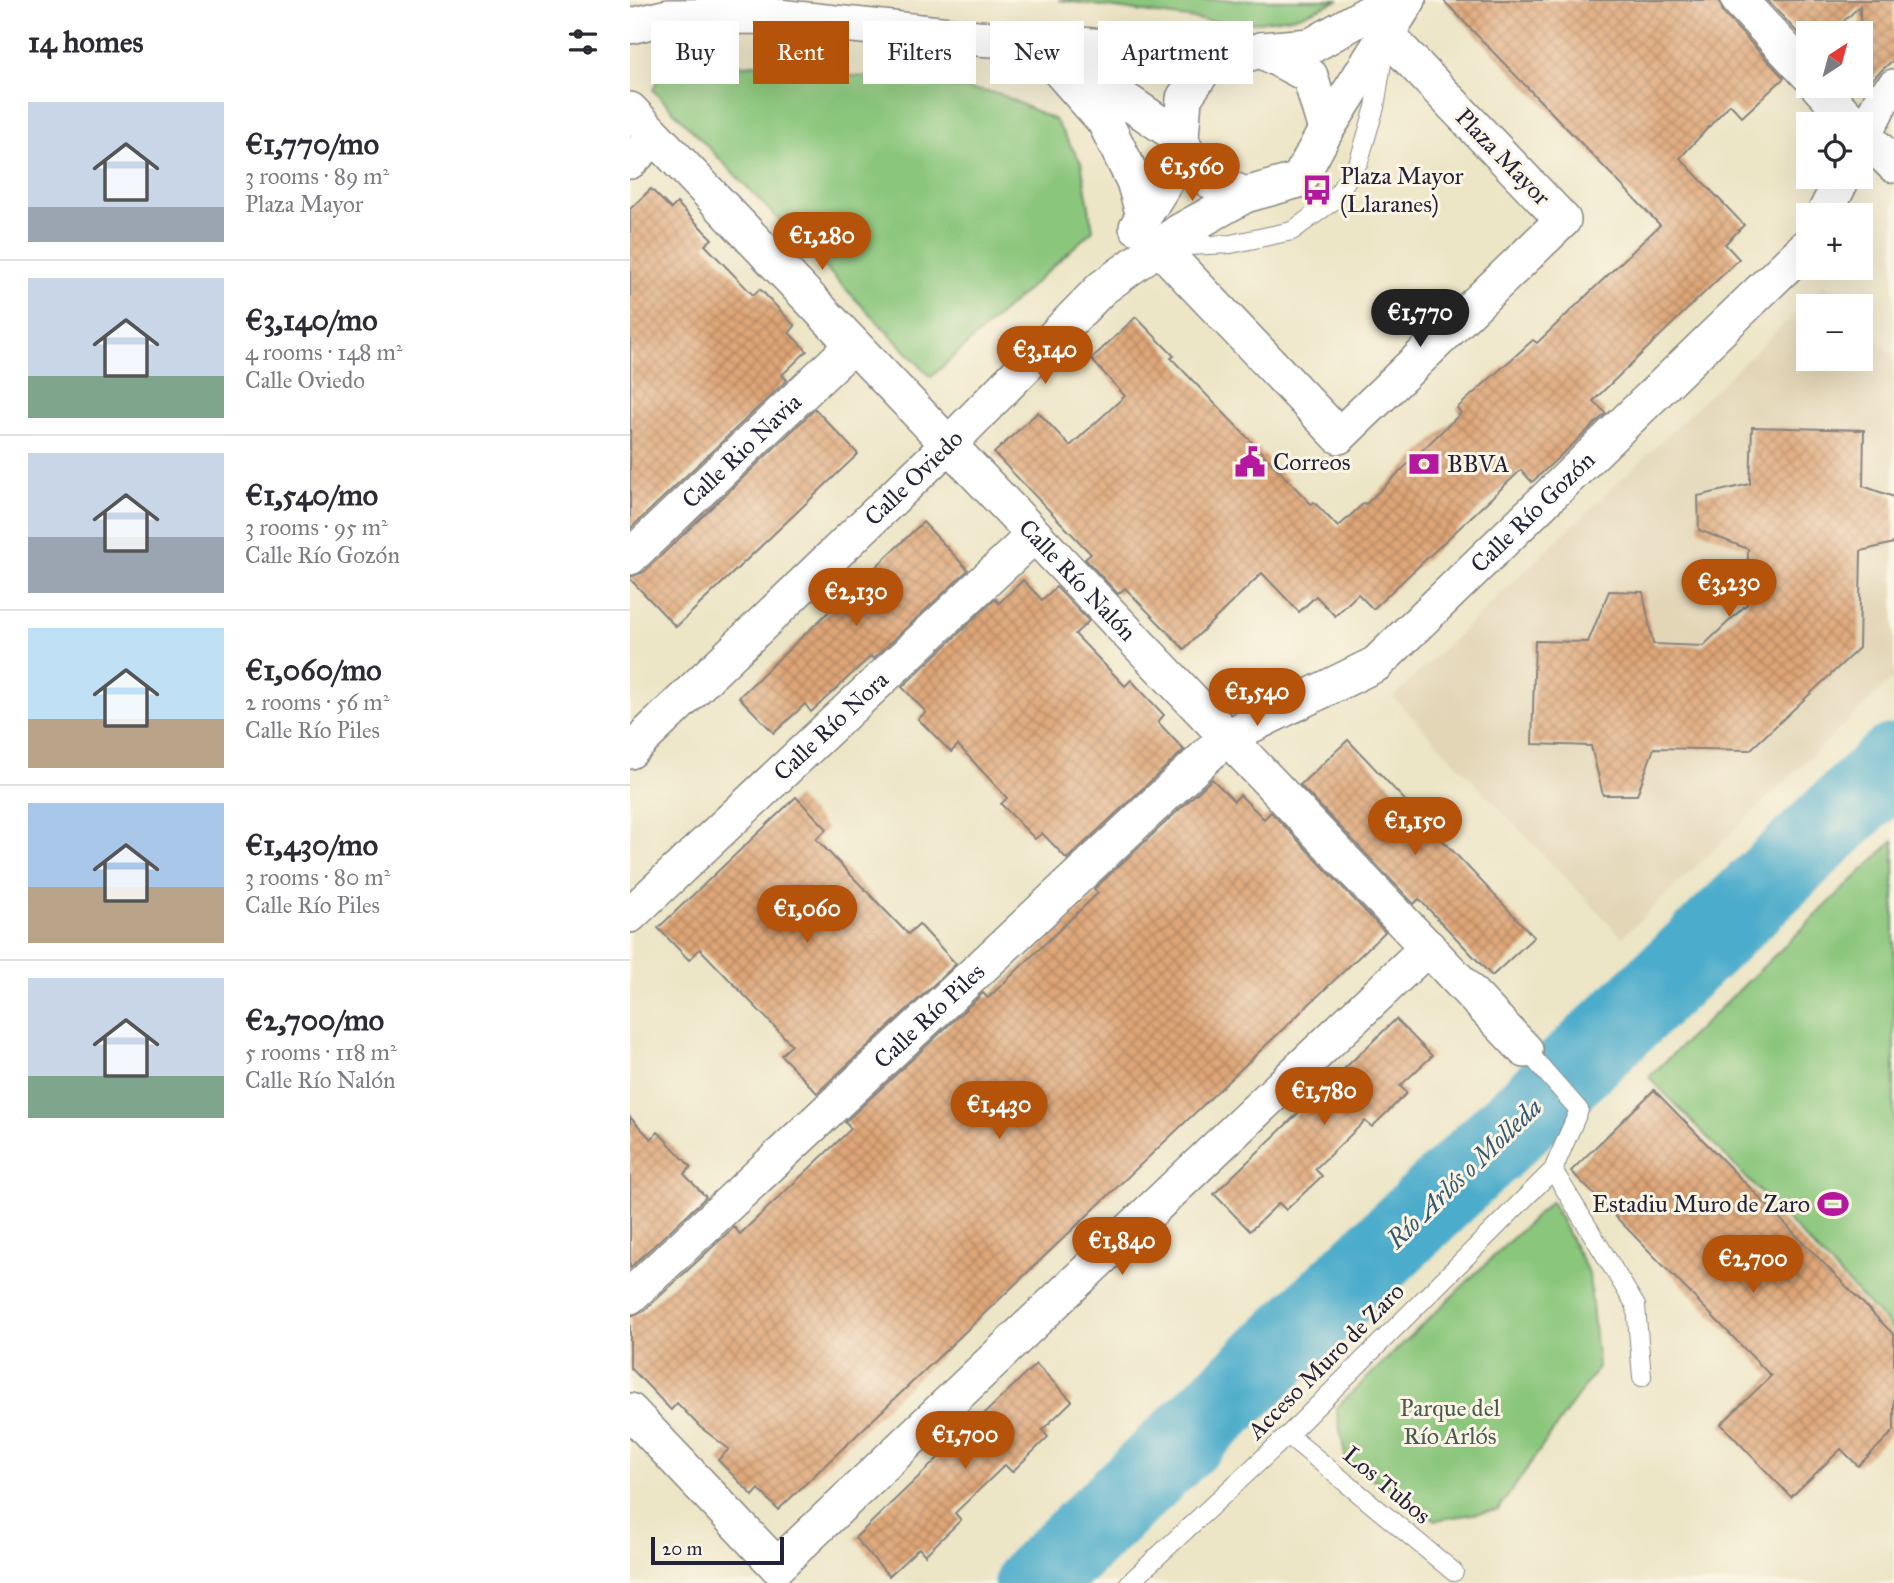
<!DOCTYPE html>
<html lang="en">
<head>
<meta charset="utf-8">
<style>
  body { margin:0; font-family:"IM FELL Great Primer",serif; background:#f7f7f7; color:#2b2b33; height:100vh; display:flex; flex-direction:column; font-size:26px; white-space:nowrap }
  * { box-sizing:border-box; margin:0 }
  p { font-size:23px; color:#7c7c81 }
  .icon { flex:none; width:38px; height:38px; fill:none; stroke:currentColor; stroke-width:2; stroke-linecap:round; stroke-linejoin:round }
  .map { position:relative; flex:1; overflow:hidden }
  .sheet { display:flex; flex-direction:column; background:#fff; width:630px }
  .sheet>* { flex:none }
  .top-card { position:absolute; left:21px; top:21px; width:665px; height:63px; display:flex; gap:14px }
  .needle { width:46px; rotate:36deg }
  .controls { position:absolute; left:1166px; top:21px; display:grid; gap:14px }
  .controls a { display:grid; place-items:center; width:77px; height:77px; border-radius:0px; background:#fff; box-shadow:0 7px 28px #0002; font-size:35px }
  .scale { position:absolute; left:21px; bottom:18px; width:133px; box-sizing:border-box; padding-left:7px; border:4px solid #22223b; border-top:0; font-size:19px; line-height:24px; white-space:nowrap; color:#22223b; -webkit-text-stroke:5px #fcf5e5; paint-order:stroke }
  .price { position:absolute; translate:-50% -60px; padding:0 16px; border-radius:24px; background:#b45309; color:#fff; font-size:23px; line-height:46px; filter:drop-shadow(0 2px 4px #0008) }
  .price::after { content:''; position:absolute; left:50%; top:42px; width:21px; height:16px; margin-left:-10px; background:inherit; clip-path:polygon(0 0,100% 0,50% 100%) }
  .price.active { background:#222; color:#fff }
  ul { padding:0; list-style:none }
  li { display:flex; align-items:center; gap:21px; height:175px; padding:0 28px }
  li+li { border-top:2px solid #e1e1e2 }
  li span { display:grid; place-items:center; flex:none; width:196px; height:140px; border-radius:0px; color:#555 }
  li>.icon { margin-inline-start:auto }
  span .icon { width:84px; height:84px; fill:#fffc; stroke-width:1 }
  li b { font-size:30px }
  h2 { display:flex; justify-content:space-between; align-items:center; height:84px; padding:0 28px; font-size:30px }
  .pill { padding:0 24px; border-radius:0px; background:#fff; box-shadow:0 7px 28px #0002; font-size:24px; line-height:63px }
  .pill.active { background:#b45309; color:#fff }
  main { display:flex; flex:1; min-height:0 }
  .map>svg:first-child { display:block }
  .built { fill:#e3d6b7 }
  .park { fill:#8ac67c; stroke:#56745c; stroke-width:2 }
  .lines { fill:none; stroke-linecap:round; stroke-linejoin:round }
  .river { stroke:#4caccb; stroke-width:79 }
  .building { fill:url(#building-cross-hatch) }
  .lane-casing { stroke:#878480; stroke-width:20 }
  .street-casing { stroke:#878480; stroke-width:38 }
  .lane { stroke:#fff; stroke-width:18 }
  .street { stroke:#fff; stroke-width:35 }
  .labels { text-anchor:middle; stroke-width:6; stroke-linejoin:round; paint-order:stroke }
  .street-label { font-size:24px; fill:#22223b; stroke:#fcf5e5 }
  .poi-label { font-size:24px; fill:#22223b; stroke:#fcf5e5; text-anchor:start }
  .park-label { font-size:24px; fill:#465b52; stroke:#fcf5e5 }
  .water-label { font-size:26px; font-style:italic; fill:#335975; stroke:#fcf5e5 }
</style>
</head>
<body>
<main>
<section class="sheet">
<h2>14 homes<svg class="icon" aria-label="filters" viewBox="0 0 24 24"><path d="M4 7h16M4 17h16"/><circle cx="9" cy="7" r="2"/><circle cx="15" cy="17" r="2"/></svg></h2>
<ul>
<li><span style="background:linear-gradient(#c9d6e8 75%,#9aa5b1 0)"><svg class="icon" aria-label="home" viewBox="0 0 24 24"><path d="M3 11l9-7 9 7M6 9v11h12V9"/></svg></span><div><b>€1,770/mo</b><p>3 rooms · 89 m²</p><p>Plaza Mayor</p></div></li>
<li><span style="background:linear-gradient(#c9d6e8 70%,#7fa58c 0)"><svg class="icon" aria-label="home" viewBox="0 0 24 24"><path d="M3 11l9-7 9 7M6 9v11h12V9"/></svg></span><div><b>€3,140/mo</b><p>4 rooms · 148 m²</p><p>Calle Oviedo</p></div></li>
<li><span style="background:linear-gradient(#c9d6e8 60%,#9aa5b1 0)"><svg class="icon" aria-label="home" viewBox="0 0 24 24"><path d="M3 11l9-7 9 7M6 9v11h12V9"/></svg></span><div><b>€1,540/mo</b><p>3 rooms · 95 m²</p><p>Calle Río Gozón</p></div></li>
<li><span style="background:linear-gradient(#bfe0f5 65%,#b9a48a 0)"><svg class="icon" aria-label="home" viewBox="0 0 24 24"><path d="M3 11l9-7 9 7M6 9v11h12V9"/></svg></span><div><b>€1,060/mo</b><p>2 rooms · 56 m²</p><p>Calle Río Piles</p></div></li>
<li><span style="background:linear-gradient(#a9c7e8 60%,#b9a48a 0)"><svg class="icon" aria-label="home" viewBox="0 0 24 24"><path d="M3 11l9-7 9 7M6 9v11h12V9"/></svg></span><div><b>€1,430/mo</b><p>3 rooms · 80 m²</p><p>Calle Río Piles</p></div></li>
<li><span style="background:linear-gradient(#c9d6e8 70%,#7fa58c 0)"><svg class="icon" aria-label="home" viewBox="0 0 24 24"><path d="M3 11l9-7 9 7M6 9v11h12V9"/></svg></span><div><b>€2,700/mo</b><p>5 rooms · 118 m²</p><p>Calle Río Nalón</p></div></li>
</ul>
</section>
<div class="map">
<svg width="1264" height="1583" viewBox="0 0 1264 1583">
  <defs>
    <pattern id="building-cross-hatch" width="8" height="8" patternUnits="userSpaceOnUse" patternTransform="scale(1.75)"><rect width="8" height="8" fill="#dfa677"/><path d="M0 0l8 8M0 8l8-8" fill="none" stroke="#b48763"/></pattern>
  </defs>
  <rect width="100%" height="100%" fill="#fcf5e5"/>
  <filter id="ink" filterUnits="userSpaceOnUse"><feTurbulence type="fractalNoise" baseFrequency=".0143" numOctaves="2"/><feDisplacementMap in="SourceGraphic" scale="14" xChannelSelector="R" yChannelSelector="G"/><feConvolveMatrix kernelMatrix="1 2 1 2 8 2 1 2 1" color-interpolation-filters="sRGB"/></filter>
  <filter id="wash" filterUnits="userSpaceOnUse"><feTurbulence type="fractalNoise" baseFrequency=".00686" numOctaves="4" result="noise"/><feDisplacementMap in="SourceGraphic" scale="28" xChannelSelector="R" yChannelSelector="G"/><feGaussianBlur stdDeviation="1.57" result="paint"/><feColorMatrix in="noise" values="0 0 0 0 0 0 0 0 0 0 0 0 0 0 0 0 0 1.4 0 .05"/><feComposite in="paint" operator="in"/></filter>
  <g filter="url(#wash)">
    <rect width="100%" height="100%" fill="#ece5c6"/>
    <polygon class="built" points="1195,285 1216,306 1178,306 1178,359 1230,359 1230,322 1264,357 1264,677 992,937 763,697"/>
    <g class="park">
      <polygon points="428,0 709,0 669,16 607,25"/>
      <polygon points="124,64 368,93 425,120 451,162 463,230 301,377 23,90 31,73"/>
      <polygon points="1264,840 1264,1331 1019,1077"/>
      <polygon points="921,1201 959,1274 968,1367 868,1510 806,1520 716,1461 706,1408"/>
    </g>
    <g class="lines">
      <polyline class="river" points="404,1583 1264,763"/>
    </g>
    <g id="blocks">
      <g class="building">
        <polygon points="813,0 1089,0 1094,14 1154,78 1112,117 1100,104 1050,158 1114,225 1095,244 1109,259 963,401 976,413 956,432 902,482 891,470 743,609 728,594 705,616 686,596 669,612 632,573 554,649 495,588 488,594 455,559 461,554 364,453 408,412 440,446 495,396 461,359 506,317 544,356 541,358 681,504 684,502 708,527 734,503 736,504 831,413 827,408 903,340 907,343 1030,225"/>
        <polygon points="1137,0 1264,0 1264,59 1230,90 1230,6 1201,33 1168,33"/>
        <polygon points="21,189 41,209 47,203 82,239 75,245 123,295 130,289 165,326 159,333 177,351 152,375 157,380 0,529 0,209"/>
        <polygon points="185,409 228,454 46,627 0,579 0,577 14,572"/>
        <polygon points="1122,427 1234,430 1233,486 1264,497 1264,543 1231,551 1229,648 1120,750 1024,748 1007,795 973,795 961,746 902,744 905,641 958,642 979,591 1013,592 1023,644 1073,646 1117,604 1118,549 1069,530 1068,496 1120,484"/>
        <polygon points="293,522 338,570 243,659 241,656 181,712 175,704 144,733 109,697"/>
        <polygon points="393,580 412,600 426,587 459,621 445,634 495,686 501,680 534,715 528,722 554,750 437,859 412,833 405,839 371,804 377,798 328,745 321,752 288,719 296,712 272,687 365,599 369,603"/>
        <polygon points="718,740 904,937 862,976 789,899 784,904 670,785"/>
        <polygon points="582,779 604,801 610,795 634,819 641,812 755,932 148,1510 129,1489 123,1496 88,1460 99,1449 70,1427 47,1403 41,1410 0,1367 0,1316 14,1311 104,1227 110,1234 221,1129 215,1122 353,993 358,998 468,893 464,889"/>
        <polygon points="166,797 197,829 186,839 278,934 289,924 326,964 187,1093 151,1055 162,1045 70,949 59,960 28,928"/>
        <polygon points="766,1019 802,1056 770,1086 777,1093 742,1127 735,1121 685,1169 692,1176 656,1210 649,1203 620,1231 584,1194"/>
        <polygon points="1024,1090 1264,1335 1264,1431 1228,1466 1211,1449 1161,1497 1091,1424 1141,1376 941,1171"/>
        <polygon points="0,1117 21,1139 28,1132 61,1167 54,1174 76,1197 0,1268"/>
        <polygon points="406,1364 442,1401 412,1430 418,1437 382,1472 375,1465 325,1513 331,1520 295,1555 289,1548 259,1576 225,1538"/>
      </g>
    </g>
  </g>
  <g filter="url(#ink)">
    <use href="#blocks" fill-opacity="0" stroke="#878480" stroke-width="2"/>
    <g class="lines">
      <g class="lane-casing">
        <g id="lane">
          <polyline points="536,247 601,244 662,231 703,201 729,161 745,107 753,57"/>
          <polyline points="923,1170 1006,1306 1012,1377"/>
          <polyline points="658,1435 824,1572"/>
          <polyline points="499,1583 658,1435 923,1170 949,1110 905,1060"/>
        </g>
      </g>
      <g class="street-casing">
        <g id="street">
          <polyline points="1109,0 1178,74"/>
          <polyline points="0,26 38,17 138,16 347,38 477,47 577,65"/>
          <polyline points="631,50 680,76 696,130"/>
          <polyline points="390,52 423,63 470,83 551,138"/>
          <polyline points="430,71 475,122 504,181 514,216"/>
          <polyline points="1188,86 1224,124"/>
          <path id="s1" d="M0,110l895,940"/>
          <polyline points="1230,131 1264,165"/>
          <polyline points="1230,142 1252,99 1264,87"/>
          <polyline points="0,161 25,137"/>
          <polyline points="615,195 579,180 555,150 551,138 554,98 577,65 631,50 681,46 762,0"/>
          <polyline points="1194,215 1213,177"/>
          <polyline points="507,227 555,150"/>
          <polyline points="529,247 709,436 933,220 756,34"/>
          <path id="s2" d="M0,557l223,-212"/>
          <path id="s3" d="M0,751l318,-306 154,-157 77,-56 66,-37 54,-15 27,-50 82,-130"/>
          <path id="s4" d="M0,915l404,-380"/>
          <path id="s5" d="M0,1296l597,-559 149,-73 432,-419"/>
          <polyline points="0,1411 147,1566"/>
          <polyline points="147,1566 798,947"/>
        </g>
      </g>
      <use href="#lane" class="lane"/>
      <use href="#street" class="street"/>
    </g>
  </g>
  <defs>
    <g id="bus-bare" transform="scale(2.415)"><path d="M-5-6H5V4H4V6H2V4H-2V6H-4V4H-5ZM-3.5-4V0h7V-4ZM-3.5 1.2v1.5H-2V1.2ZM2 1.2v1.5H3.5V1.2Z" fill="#b5179e" stroke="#fcf5e5" stroke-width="2.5" paint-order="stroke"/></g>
    <g id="civic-bare" transform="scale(2.415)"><path d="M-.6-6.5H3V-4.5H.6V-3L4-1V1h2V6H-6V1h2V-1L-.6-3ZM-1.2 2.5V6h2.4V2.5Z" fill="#b5179e" stroke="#fcf5e5" stroke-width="2.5" paint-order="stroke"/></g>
    <g id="bank-bare" transform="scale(2.415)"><path d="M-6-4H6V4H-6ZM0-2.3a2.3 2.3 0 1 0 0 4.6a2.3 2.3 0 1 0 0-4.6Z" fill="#b5179e" stroke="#fcf5e5" stroke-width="2.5" paint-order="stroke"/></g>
    <g id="stadium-bare" transform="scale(2.415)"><path d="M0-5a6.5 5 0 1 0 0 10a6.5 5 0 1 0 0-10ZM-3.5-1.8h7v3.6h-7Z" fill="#b5179e" stroke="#fcf5e5" stroke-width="2.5" paint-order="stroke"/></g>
  </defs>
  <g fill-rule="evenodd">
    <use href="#bus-bare" x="687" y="190"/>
    <use href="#civic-bare" x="620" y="462"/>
    <use href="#bank-bare" x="794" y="464"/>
    <use href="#stadium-bare" x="1203" y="1204"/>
  </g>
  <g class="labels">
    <g class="street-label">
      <text transform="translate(873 157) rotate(46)" y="8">Plaza Mayor</text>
      <text dy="8" stroke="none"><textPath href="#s2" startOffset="154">Calle Rio Navia</textPath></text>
      <text dy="8" stroke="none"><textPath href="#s3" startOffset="394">Calle Oviedo</textPath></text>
      <text dy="8" stroke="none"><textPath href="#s5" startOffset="1202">Calle Río Gozón</textPath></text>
      <text dy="8" stroke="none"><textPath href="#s1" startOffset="649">Calle Río Nalón</textPath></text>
      <text dy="8" stroke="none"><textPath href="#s4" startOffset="276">Calle Río Nora</textPath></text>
      <text dy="8" stroke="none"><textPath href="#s5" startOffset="410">Calle Río Piles</textPath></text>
      <text transform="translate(696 1361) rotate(-45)" y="8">Acceso Muro de Zaro</text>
      <text transform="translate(757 1485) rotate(40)" y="8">Los Tubos</text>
    </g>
    <g class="poi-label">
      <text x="710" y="184">Plaza Mayor<tspan x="710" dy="28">(Llaranes)</tspan></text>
      <text x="643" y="470">Correos</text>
      <text x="817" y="472">BBVA</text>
      <text x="1180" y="1212" text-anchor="end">Estadiu Muro de Zaro</text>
    </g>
    <g class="park-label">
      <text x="820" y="1416">Parque del<tspan x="820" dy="28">Río Arlós</tspan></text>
    </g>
    <g class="water-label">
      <text transform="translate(834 1173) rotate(-44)" y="9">Río Arlós o Molleda</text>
    </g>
  </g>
</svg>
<div class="controls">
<a><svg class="needle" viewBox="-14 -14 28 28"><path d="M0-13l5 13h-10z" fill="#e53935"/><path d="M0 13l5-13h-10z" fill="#7c7c81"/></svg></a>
<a><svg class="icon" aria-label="locate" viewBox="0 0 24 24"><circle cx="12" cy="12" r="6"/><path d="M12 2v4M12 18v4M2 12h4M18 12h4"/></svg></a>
<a>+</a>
<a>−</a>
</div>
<div class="scale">20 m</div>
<b class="price" style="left:562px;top:203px">€1,560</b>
<b class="price" style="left:192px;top:272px">€1,280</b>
<b class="price active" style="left:790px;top:349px">€1,770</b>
<b class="price" style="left:415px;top:386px">€3,140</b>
<b class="price" style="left:1099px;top:619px">€3,230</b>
<b class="price" style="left:226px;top:628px">€2,130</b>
<b class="price" style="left:627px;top:728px">€1,540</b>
<b class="price" style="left:785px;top:857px">€1,150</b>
<b class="price" style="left:177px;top:945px">€1,060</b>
<b class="price" style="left:694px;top:1127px">€1,780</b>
<b class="price" style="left:369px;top:1141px">€1,430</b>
<b class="price" style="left:492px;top:1277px">€1,840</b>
<b class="price" style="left:1123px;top:1295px">€2,700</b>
<b class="price" style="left:335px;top:1471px">€1,700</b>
<div class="top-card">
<a class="pill">Buy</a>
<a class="pill active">Rent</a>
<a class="pill">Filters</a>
<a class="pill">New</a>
<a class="pill">Apartment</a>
</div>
</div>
</main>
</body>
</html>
